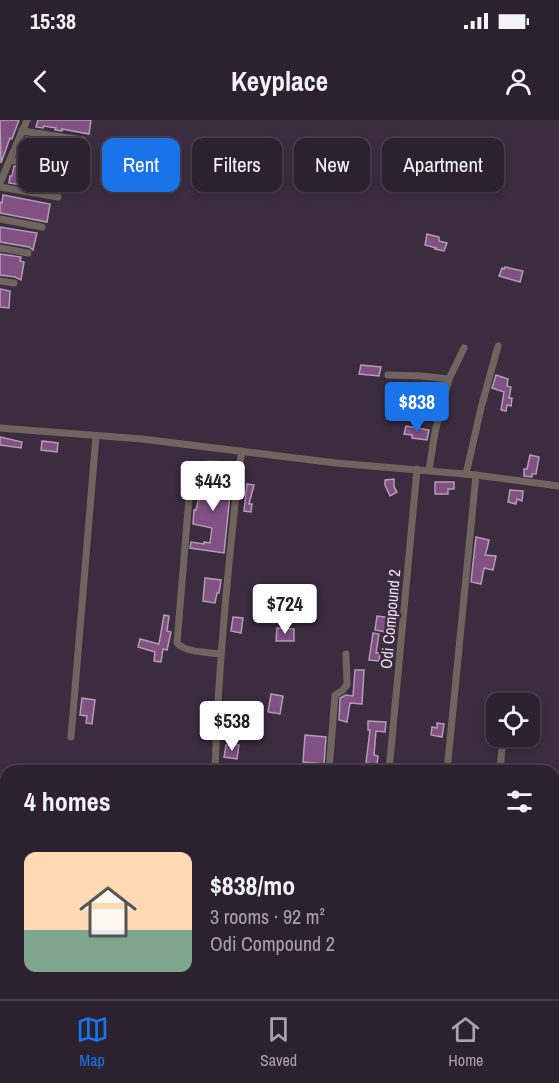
<!DOCTYPE html>
<html lang="en">
<head>
<meta charset="utf-8">
<style>
  body { margin:0; font-family:"Archivo Narrow",sans-serif; background:#342937; color:#f1f3f6; height:100vh; display:flex; flex-direction:column; font-size:22px; white-space:nowrap }
  * { box-sizing:border-box; margin:0 }
  p { font-size:20px; color:#a6a3aa }
  .icon { flex:none; width:33px; height:33px; fill:none; stroke:currentColor; stroke-width:2; stroke-linecap:round; stroke-linejoin:round }
  .map { position:relative; flex:1; overflow:hidden }
  .drawer { position:absolute; left:0px; top:645px; width:560px; height:234px; display:flex; flex-direction:column; background:#2c212f; border-radius:18px 18px 0 0; box-shadow:0 3px 9px #0003,0 0 0 2px #483e4b }
  .drawer>* { flex:none }
  .top-card { position:absolute; left:18px; top:18px; width:524px; height:54px; display:flex; gap:12px }
  .controls { position:absolute; left:486px; top:573px; display:grid; gap:12px }
  .controls a { display:grid; place-items:center; width:54px; height:54px; border-radius:12px; background:#2c212f; box-shadow:0 3px 9px #0003,0 0 0 2px #483e4b; font-size:30px }
  .price { position:absolute; translate:-50% -51px; padding:0 14px; border-radius:6px; background:#fff; color:#222; font-size:20px; line-height:39px; filter:drop-shadow(0 2px 3px #0008) }
  .price::after { content:''; position:absolute; left:50%; top:36px; width:18px; height:14px; margin-left:-9px; background:inherit; clip-path:polygon(0 0,100% 0,50% 100%) }
  .price.selected { background:#1a73e8; color:#fff }
  ul { padding:0; list-style:none }
  li { display:flex; align-items:center; gap:18px; height:150px; padding:0 24px }
  li span { display:grid; place-items:center; flex:none; width:168px; height:120px; border-radius:12px; color:#555 }
  li>.icon { margin-inline-start:auto }
  span .icon { width:72px; height:72px; fill:#fffc; stroke-width:1 }
  li b { font-size:26px }
  h2 { display:flex; justify-content:space-between; align-items:center; height:72px; padding:0 24px; font-size:26px }
  .chip { padding:0 21px; border-radius:12px; background:#2c212f; box-shadow:0 3px 9px #0003,0 0 0 2px #483e4b; font-size:21px; line-height:54px }
  .chip.selected { background:#1a73e8; color:#fff }
  .status { display:flex; justify-content:space-between; align-items:center; height:42px; padding:0 30px; background:#2c212f; direction:ltr }
  .status svg { height:16px; fill:currentColor }
  header { display:flex; justify-content:space-between; align-items:center; height:78px; padding:0 24px; background:#2c212f; font-size:27px; font-weight:800 }
  .menu { display:flex; justify-content:space-around; align-items:center; height:84px; border-top:2px solid #483e4b; background:#2c212f; font-size:16px; color:#a6a3aa }
  .menu a { display:grid; justify-items:center; gap:3px }
  .menu .selected { color:#1a73e8 }
  .map>svg:first-child { display:block }
  .building { fill:#815183; stroke:#b39db3; stroke-width:1.5 }
  .lines { fill:none; stroke-linecap:round; stroke-linejoin:round }
  .street { stroke:#70645e; stroke-width:7 }
  .labels { text-anchor:middle; stroke-width:5; stroke-linejoin:round; paint-order:stroke }
  .street-label { font-size:16px; fill:#ede3f0; stroke:#3b2c3f }
</style>
</head>
<body>
<div class="status"><b>15:38</b><svg viewBox="0 0 49 12"><path d="M0 12V9h3v3zM5 12V6h3v6zM10 12V3h3v9zM15 12V0h3v12zM26 1h20v11H26zM47 4h2v5h-2z"/></svg></div>
<header><svg class="icon" aria-label="back" viewBox="0 0 24 24"><path d="M15 5l-7 7 7 7"/></svg>Keyplace<svg class="icon" aria-label="person" viewBox="0 0 24 24"><circle cx="12" cy="8" r="4"/><path d="M4 21q1-7 8-7t8 7"/></svg></header>
<div class="map">
<svg width="559" height="879" viewBox="0 0 559 879">
  <rect width="100%" height="100%" fill="#3b2c3f"/>
  <g class="building">
    <polygon points="0,0 19,0 12,19 10,18 1,43"/>
    <polygon points="38,0 91,0 89,14 62,9 62,11 55,10 56,8 44,6 43,8 36,7"/>
    <polygon points="26,17 79,26 75,44 22,35"/>
    <polygon points="14,46 66,55 62,72 9,63 10,56 12,56"/>
    <polygon points="3,75 50,84 47,102 0,93 0,82 2,83"/>
    <polygon points="0,107 37,113 33,130 29,127 0,122"/>
    <polygon points="427,114 439,117 439,121 447,123 444,131 435,129 436,128 425,125"/>
    <polygon points="0,134 21,137 20,141 24,142 21,160 15,157 0,155"/>
    <polygon points="505,147 523,151 520,162 499,156 502,148 504,149"/>
    <polygon points="0,169 10,171 9,188 0,187"/>
    <polygon points="361,245 381,247 379,256 359,254"/>
    <polygon points="496,255 508,259 507,266 511,267 509,278 512,278 511,286 507,285 506,291 501,290 504,272 492,268"/>
    <polygon points="406,306 429,310 427,320 412,318 412,315 404,314"/>
    <polygon points="0,317 22,322 21,328 0,325"/>
    <polygon points="42,321 58,323 57,332 41,330"/>
    <polygon points="530,335 539,337 536,354 532,354 532,357 524,356 524,349 527,349"/>
    <polygon points="209,355 223,359 222,362 231,365 224,433 190,428 191,422 204,424 204,422 210,423 212,408 193,404 194,390 196,390 199,377 195,376 196,364 201,365 203,358 208,359"/>
    <polygon points="394,359 394,367 397,372 390,376 385,365 385,360"/>
    <polygon points="435,362 454,362 454,369 448,369 448,374 435,374"/>
    <polygon points="247,364 254,365 249,384 252,384 251,392 244,391"/>
    <polygon points="510,370 523,371 522,381 517,379 516,384 508,382"/>
    <polygon points="476,417 489,420 487,429 485,435 496,436 493,450 484,448 481,464 471,462"/>
    <polygon points="205,458 221,460 219,473 217,473 215,483 203,481"/>
    <polygon points="164,495 169,496 167,511 171,512 167,530 163,529 161,542 154,541 155,532 138,527 140,519 159,524"/>
    <polygon points="377,496 391,498 390,506 387,505 386,512 375,510"/>
    <polygon points="233,497 243,498 241,513 231,511"/>
    <polygon points="277,508 294,509 294,521 276,521"/>
    <polygon points="373,513 379,514 376,533 380,533 379,541 369,540"/>
    <polygon points="355,550 364,550 362,584 350,583 347,602 339,600 340,578 346,575 353,576"/>
    <polygon points="271,574 283,576 280,594 268,592"/>
    <polygon points="82,578 95,580 92,604 86,603 87,596 80,595"/>
    <polygon points="368,601 386,602 385,612 376,611 374,635 378,636 377,645 366,643 370,610 368,610"/>
    <polygon points="437,603 444,604 442,617 431,615 432,607 437,608"/>
    <polygon points="305,615 326,617 324,644 303,642"/>
    <polygon points="233,624 239,625 237,639 224,637 226,625 233,626"/>
    <polygon points="343,873 362,873 361,879 342,879"/>
    <polygon points="437,873 470,873 470,879 436,879"/>
  </g>
  <g class="lines">
    <g class="street">
      <polyline points="22,11 83,20"/>
      <polyline points="10,40 70,49"/>
      <polyline points="0,63 27,0"/>
      <polyline points="0,67 58,77"/>
      <polyline points="0,99 42,107"/>
      <polyline points="0,128 28,133"/>
      <polyline points="0,161 14,163"/>
      <polyline points="388,255 421,256 449,259"/>
      <polyline points="0,308 142,319 336,343 476,355 559,366"/>
      <polyline points="429,350 435,312 449,259 464,228"/>
      <polyline points="466,354 481,288 498,226"/>
      <path d="M221,534c-13,-2 -35,-1 -44,-11l14,-169c6,-17 34,-8 48,-7"/>
      <polyline points="71,617 96,316"/>
      <path d="M215,651c3,-102 13,-202 24,-304l3,-16"/>
      <polyline points="329,651 335,575 342,571 347,565 346,534"/>
      <polyline points="389,651 417,349"/>
      <polyline points="447,651 476,355"/>
      <polyline points="500,651 503,616"/>
      <polyline points="554,829 559,766"/>
      <polyline points="275,879 275,873"/>
      <polyline points="309,879 309,873"/>
      <polyline points="367,879 368,873"/>
      <polyline points="424,879 425,873"/>
      <polyline points="476,879 476,873"/>
      <polyline points="523,879 523,873"/>
      <polyline points="550,879 550,873"/>
    </g>
  </g>
  <g class="labels">
    <g class="street-label">
      <text transform="translate(390 499) rotate(-85)" y="6">Odi Compound 2</text>
    </g>
  </g>
</svg>
<div class="controls">
<a><svg class="icon" aria-label="locate" viewBox="0 0 24 24"><circle cx="12" cy="12" r="6"/><path d="M12 2v4M12 18v4M2 12h4M18 12h4"/></svg></a>
</div>
<b class="price selected" style="left:417px;top:313px">$838</b>
<b class="price" style="left:213px;top:392px">$443</b>
<b class="price" style="left:285px;top:515px">$724</b>
<b class="price" style="left:232px;top:632px">$538</b>
<div class="top-card">
<a class="chip">Buy</a>
<a class="chip selected">Rent</a>
<a class="chip">Filters</a>
<a class="chip">New</a>
<a class="chip">Apartment</a>
</div>
<section class="drawer">
<h2>4 homes<svg class="icon" aria-label="filters" viewBox="0 0 24 24"><path d="M4 7h16M4 17h16"/><circle cx="9" cy="7" r="2"/><circle cx="15" cy="17" r="2"/></svg></h2>
<ul>
<li><span style="background:linear-gradient(#ffd9b3 65%,#7fa58c 0)"><svg class="icon" aria-label="home" viewBox="0 0 24 24"><path d="M3 11l9-7 9 7M6 9v11h12V9"/></svg></span><div><b>$838/mo</b><p>3 rooms · 92 m²</p><p>Odi Compound 2</p></div></li>
</ul>
</section>
</div>
<nav class="menu">
<a class="selected"><svg class="icon" aria-label="map" viewBox="0 0 24 24"><path d="M3 6l6-2 6 2 6-2v14l-6 2-6-2-6 2zM9 4v14M15 6v14"/></svg>Map</a>
<a><svg class="icon" aria-label="saved" viewBox="0 0 24 24"><path d="M7 4h10v16l-5-4-5 4z"/></svg>Saved</a>
<a><svg class="icon" aria-label="home" viewBox="0 0 24 24"><path d="M3 11l9-7 9 7M6 9v11h12V9"/></svg>Home</a>
</nav>
</body>
</html>
